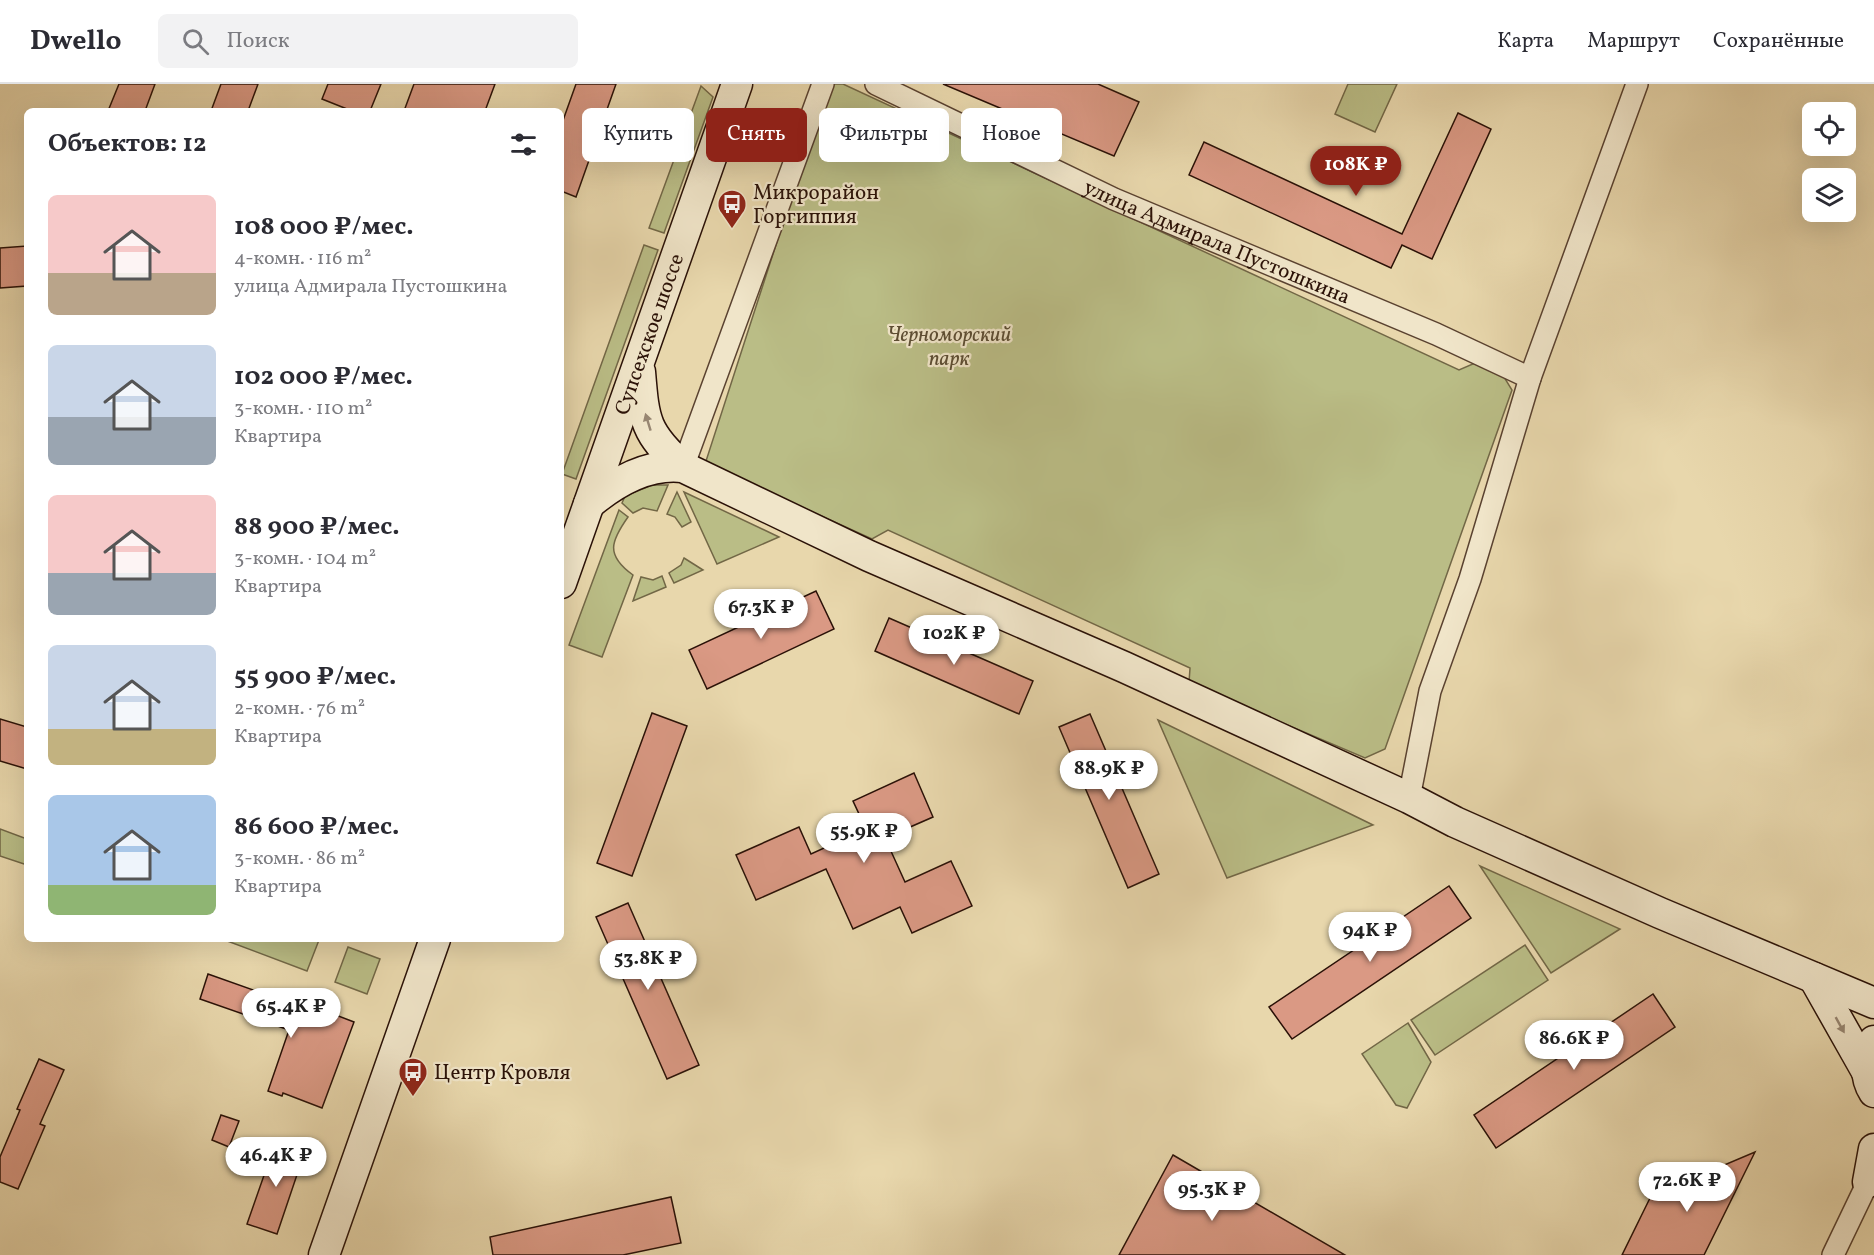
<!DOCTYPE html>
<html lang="ru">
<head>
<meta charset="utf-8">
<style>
  body { margin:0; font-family:Vollkorn,serif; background:#f2f2f3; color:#2b2b33; height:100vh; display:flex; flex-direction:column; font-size:22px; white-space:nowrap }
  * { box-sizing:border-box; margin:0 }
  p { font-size:20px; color:#7c7c81 }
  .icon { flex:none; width:33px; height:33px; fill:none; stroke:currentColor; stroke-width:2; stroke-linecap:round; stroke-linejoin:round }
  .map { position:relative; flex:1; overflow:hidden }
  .side { position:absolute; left:24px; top:24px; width:540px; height:834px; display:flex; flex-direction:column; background:#fff; border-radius:9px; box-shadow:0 6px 24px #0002 }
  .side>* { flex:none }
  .hud { position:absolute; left:582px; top:24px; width:570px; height:54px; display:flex; gap:12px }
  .buttons { position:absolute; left:1802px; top:18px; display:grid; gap:12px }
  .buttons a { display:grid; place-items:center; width:54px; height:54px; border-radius:9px; background:#fff; box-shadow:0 6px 24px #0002; font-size:30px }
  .price { position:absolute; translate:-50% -51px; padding:0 14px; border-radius:21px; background:#fff; color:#222; font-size:20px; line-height:39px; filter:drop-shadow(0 2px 3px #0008) }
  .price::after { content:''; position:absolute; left:50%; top:36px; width:18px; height:14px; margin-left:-9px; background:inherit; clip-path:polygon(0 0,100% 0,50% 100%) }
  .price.active { background:#8f2418; color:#fff }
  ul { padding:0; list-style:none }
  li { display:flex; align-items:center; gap:18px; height:150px; padding:0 24px }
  li span { display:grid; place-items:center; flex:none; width:168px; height:120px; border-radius:9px; color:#555 }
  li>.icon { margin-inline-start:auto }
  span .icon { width:72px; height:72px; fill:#fffc; stroke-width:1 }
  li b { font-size:26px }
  h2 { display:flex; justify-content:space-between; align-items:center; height:72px; padding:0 24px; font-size:26px }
  .tag { padding:0 21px; border-radius:9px; background:#fff; box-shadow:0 6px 24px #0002; font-size:21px; line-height:54px }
  .tag.active { background:#8f2418; color:#fff }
  header { display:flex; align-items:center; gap:36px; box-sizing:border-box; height:84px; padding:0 30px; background:#fff; border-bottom:2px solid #e1e1e2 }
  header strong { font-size:28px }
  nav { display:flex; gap:33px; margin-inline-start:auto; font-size:21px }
  .search { width:420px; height:54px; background:#f2f2f3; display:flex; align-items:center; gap:15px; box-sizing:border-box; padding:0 21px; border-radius:9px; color:#7c7c81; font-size:22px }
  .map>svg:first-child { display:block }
  .green { fill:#babd86; stroke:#726746; stroke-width:1.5 }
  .building { fill:#da9984; stroke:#2a1107; stroke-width:1.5 }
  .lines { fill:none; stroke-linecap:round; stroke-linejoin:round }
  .street-casing { stroke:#5a4230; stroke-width:24 }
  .secondary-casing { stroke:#2a1107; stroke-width:33 }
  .street { stroke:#f0e5c9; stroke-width:21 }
  .secondary { stroke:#f0e5c9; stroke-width:30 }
  .oneway { fill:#978672 }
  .labels { text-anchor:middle; stroke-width:4.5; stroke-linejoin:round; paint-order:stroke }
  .poi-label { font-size:21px; fill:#2a1107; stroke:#f0e5c9; text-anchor:start }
  .street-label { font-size:21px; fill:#2a1107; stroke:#f0e5c9 }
  .park-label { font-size:21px; font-style:italic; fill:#5c4d33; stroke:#f0e5c9 }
</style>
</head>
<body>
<header>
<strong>Dwello</strong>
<div class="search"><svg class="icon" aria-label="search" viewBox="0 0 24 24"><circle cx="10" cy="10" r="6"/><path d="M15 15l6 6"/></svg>Поиск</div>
<nav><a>Карта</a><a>Маршрут</a><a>Сохранённые</a></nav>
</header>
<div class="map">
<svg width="1874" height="1171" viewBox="0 0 1874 1171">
  <rect width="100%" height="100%" fill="#e8d7ac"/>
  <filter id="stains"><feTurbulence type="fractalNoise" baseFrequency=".00333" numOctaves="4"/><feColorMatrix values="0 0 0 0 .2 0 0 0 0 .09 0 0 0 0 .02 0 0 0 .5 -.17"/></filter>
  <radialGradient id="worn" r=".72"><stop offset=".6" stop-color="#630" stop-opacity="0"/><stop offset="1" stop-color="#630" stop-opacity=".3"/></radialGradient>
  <g class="green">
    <polygon points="828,0 843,0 1459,286 1475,279 1501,288 1512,306 1385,665 1365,674 1189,599 1190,584 888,446 872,455 709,381 706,377"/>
    <polygon points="1348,0 1397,0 1375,48 1335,30"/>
    <polygon points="701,2 713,13 664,149 649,144"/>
    <polygon points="644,161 658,166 576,395 562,390"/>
    <polygon points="652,401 668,401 657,427 643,424 633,429 622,419 625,412"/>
    <polygon points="677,408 691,438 682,443 675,433 667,430"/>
    <polygon points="684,408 779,453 717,480"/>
    <path d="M619,426l9,7c-17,24 -23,38 5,58l-31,82 -33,-12z"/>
    <polygon points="684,474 703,486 674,499 669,489 681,481"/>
    <polygon points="662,492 666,503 633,517 641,493 653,496"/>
    <polygon points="1158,636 1373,741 1227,794"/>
    <polygon points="0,745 27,755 27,781 0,772"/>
    <polygon points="1480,782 1620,845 1551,889"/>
    <polygon points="222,855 318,855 319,856 307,887"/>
    <polygon points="1525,861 1548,896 1435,971 1411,936"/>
    <polygon points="348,863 380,875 367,910 335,898"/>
    <polygon points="1408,939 1431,978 1407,1024 1396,1021 1362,970"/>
  </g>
  <g class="building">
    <polygon points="119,0 155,0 145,27 108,27"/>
    <polygon points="221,0 258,0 248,27 211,27"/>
    <polygon points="328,0 381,0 370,27 352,27 322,15"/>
    <polygon points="414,0 495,0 485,27 404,27"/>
    <polygon points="576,0 616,0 576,113 561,107 561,42"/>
    <polygon points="943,0 1098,0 1139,18 1114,72"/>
    <polygon points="1458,29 1491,45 1432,175 1402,161 1391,184 1189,91 1204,58 1402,150"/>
    <polygon points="27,162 27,202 0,204 0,164"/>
    <polygon points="816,507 834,545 707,605 689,566"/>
    <polygon points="889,534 1033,597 1019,630 875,567"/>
    <polygon points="652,629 687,642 632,792 597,779"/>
    <polygon points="1090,630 1159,790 1128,804 1059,643"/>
    <polygon points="0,635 27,643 27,685 0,677"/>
    <polygon points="914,689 933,733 885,754 905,798 951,777 972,822 912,849 900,823 853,845 826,785 756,816 736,771 799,743 811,770 866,745 853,717"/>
    <polygon points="1449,802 1471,834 1292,955 1269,923"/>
    <polygon points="628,819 699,981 667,995 596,833"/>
    <polygon points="208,890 327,932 328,928 354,938 322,1024 283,1009 282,1012 268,1007 289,946 200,915"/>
    <polygon points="1653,910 1675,943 1496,1064 1474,1031"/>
    <polygon points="39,975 64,986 40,1040 45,1042 18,1105 0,1098 0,1073 20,1026 17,1025"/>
    <polygon points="221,1031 239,1037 229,1063 212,1056"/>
    <polygon points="276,1057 305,1067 277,1150 247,1140"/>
    <polygon points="1755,1068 1704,1171 1622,1171 1651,1112"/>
    <polygon points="1173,1071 1345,1171 1119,1171"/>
    <polygon points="671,1113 681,1159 623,1171 493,1171 490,1153"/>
  </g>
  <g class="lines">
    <g class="street-casing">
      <g id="street">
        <path id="s1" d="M876,0l238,115 322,135 94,44"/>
        <polyline points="683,383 823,0"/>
        <polyline points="1409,714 1430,607 1470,495 1530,294 1637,0"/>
        <polyline points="1833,1171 1868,1098"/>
      </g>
    </g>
    <g class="secondary-casing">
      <g id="secondary">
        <path d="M640,288c4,49 5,61 43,95"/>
        <path d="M589,420c26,-22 59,-41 94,-37l186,89 255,111 285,131 46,24 205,91 214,90"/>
        <path id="s2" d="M561,499l176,-499"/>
        <polyline points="1814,894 1866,986"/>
        <path d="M1874,957c-10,14 -9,37 0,51"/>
        <polyline points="1868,1098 1874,1065"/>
        <polyline points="324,1171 435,855"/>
      </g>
    </g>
    <use href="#street" class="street"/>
    <use href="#secondary" class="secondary"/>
  </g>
  <defs><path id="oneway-solid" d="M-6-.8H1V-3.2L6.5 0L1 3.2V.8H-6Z" transform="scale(1.5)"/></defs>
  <g class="oneway">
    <use href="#oneway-solid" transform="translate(648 338) rotate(-107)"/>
    <use href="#oneway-solid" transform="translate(1840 941) rotate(61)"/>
  </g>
  <defs>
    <g id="bus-pin" transform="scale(1.5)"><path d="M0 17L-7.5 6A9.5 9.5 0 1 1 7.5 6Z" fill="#8f2418" stroke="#f0e5c9"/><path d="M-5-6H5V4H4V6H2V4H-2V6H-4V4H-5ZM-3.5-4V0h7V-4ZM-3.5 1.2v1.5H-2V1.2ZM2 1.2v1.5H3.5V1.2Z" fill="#fff"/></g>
  </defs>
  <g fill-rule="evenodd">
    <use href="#bus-pin" x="732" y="120"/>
    <use href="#bus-pin" x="413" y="988"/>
  </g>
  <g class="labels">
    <g class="poi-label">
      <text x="753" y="115">Микрорайон<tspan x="753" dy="24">Горгиппия</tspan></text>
      <text x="434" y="995">Центр Кровля</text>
    </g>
    <g class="street-label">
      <text dy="7" stroke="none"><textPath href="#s1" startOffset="376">улица Адмирала Пустошкина</textPath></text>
      <text dy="7" stroke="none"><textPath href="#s2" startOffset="264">Супсехское шоссе</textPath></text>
    </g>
    <g class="park-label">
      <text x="949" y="257">Черноморский<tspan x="949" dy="24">парк</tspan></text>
    </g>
  </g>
  <rect width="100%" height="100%" filter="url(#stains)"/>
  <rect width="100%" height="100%" fill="url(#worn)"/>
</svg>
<div class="buttons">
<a><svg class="icon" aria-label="locate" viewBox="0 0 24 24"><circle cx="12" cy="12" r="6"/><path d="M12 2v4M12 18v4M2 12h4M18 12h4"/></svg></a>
<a><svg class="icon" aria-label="layers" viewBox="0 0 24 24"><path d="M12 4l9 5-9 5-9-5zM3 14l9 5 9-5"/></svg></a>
</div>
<b class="price active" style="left:1356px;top:113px">108K ₽</b>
<b class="price" style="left:761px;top:556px">67.3K ₽</b>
<b class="price" style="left:954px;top:582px">102K ₽</b>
<b class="price" style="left:1109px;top:717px">88.9K ₽</b>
<b class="price" style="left:864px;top:780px">55.9K ₽</b>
<b class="price" style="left:1370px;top:879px">94K ₽</b>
<b class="price" style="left:648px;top:907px">53.8K ₽</b>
<b class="price" style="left:291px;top:955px">65.4K ₽</b>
<b class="price" style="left:1574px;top:987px">86.6K ₽</b>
<b class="price" style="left:276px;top:1104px">46.4K ₽</b>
<b class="price" style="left:1687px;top:1129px">72.6K ₽</b>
<b class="price" style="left:1212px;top:1138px">95.3K ₽</b>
<div class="hud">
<a class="tag">Купить</a>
<a class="tag active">Снять</a>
<a class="tag">Фильтры</a>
<a class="tag">Новое</a>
</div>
<section class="side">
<h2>Объектов: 12<svg class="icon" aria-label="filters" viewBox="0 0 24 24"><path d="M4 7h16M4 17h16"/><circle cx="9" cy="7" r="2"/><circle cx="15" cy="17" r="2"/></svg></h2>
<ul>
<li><span style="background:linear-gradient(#f6c9c9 65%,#b9a48a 0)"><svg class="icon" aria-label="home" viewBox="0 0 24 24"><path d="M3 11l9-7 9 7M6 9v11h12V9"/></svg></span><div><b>108 000 ₽/мес.</b><p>4-комн. · 116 m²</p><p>улица Адмирала Пустошкина</p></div></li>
<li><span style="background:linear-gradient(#c9d6e8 60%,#9aa5b1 0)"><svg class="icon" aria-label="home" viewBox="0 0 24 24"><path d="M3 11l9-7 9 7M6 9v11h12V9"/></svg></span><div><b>102 000 ₽/мес.</b><p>3-комн. · 110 m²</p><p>Квартира</p></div></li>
<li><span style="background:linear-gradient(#f6c9c9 65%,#9aa5b1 0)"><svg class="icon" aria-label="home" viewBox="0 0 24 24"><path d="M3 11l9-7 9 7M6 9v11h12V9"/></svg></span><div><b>88 900 ₽/мес.</b><p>3-комн. · 104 m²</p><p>Квартира</p></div></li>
<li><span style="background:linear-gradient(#c9d6e8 70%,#c2b280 0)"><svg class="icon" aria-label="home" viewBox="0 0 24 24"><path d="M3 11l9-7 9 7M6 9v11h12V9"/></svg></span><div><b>55 900 ₽/мес.</b><p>2-комн. · 76 m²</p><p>Квартира</p></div></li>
<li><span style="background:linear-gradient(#a9c7e8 75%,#8fb573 0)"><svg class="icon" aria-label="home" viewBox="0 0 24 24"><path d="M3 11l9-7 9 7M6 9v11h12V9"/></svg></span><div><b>86 600 ₽/мес.</b><p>3-комн. · 86 m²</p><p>Квартира</p></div></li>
</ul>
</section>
</div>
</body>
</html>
